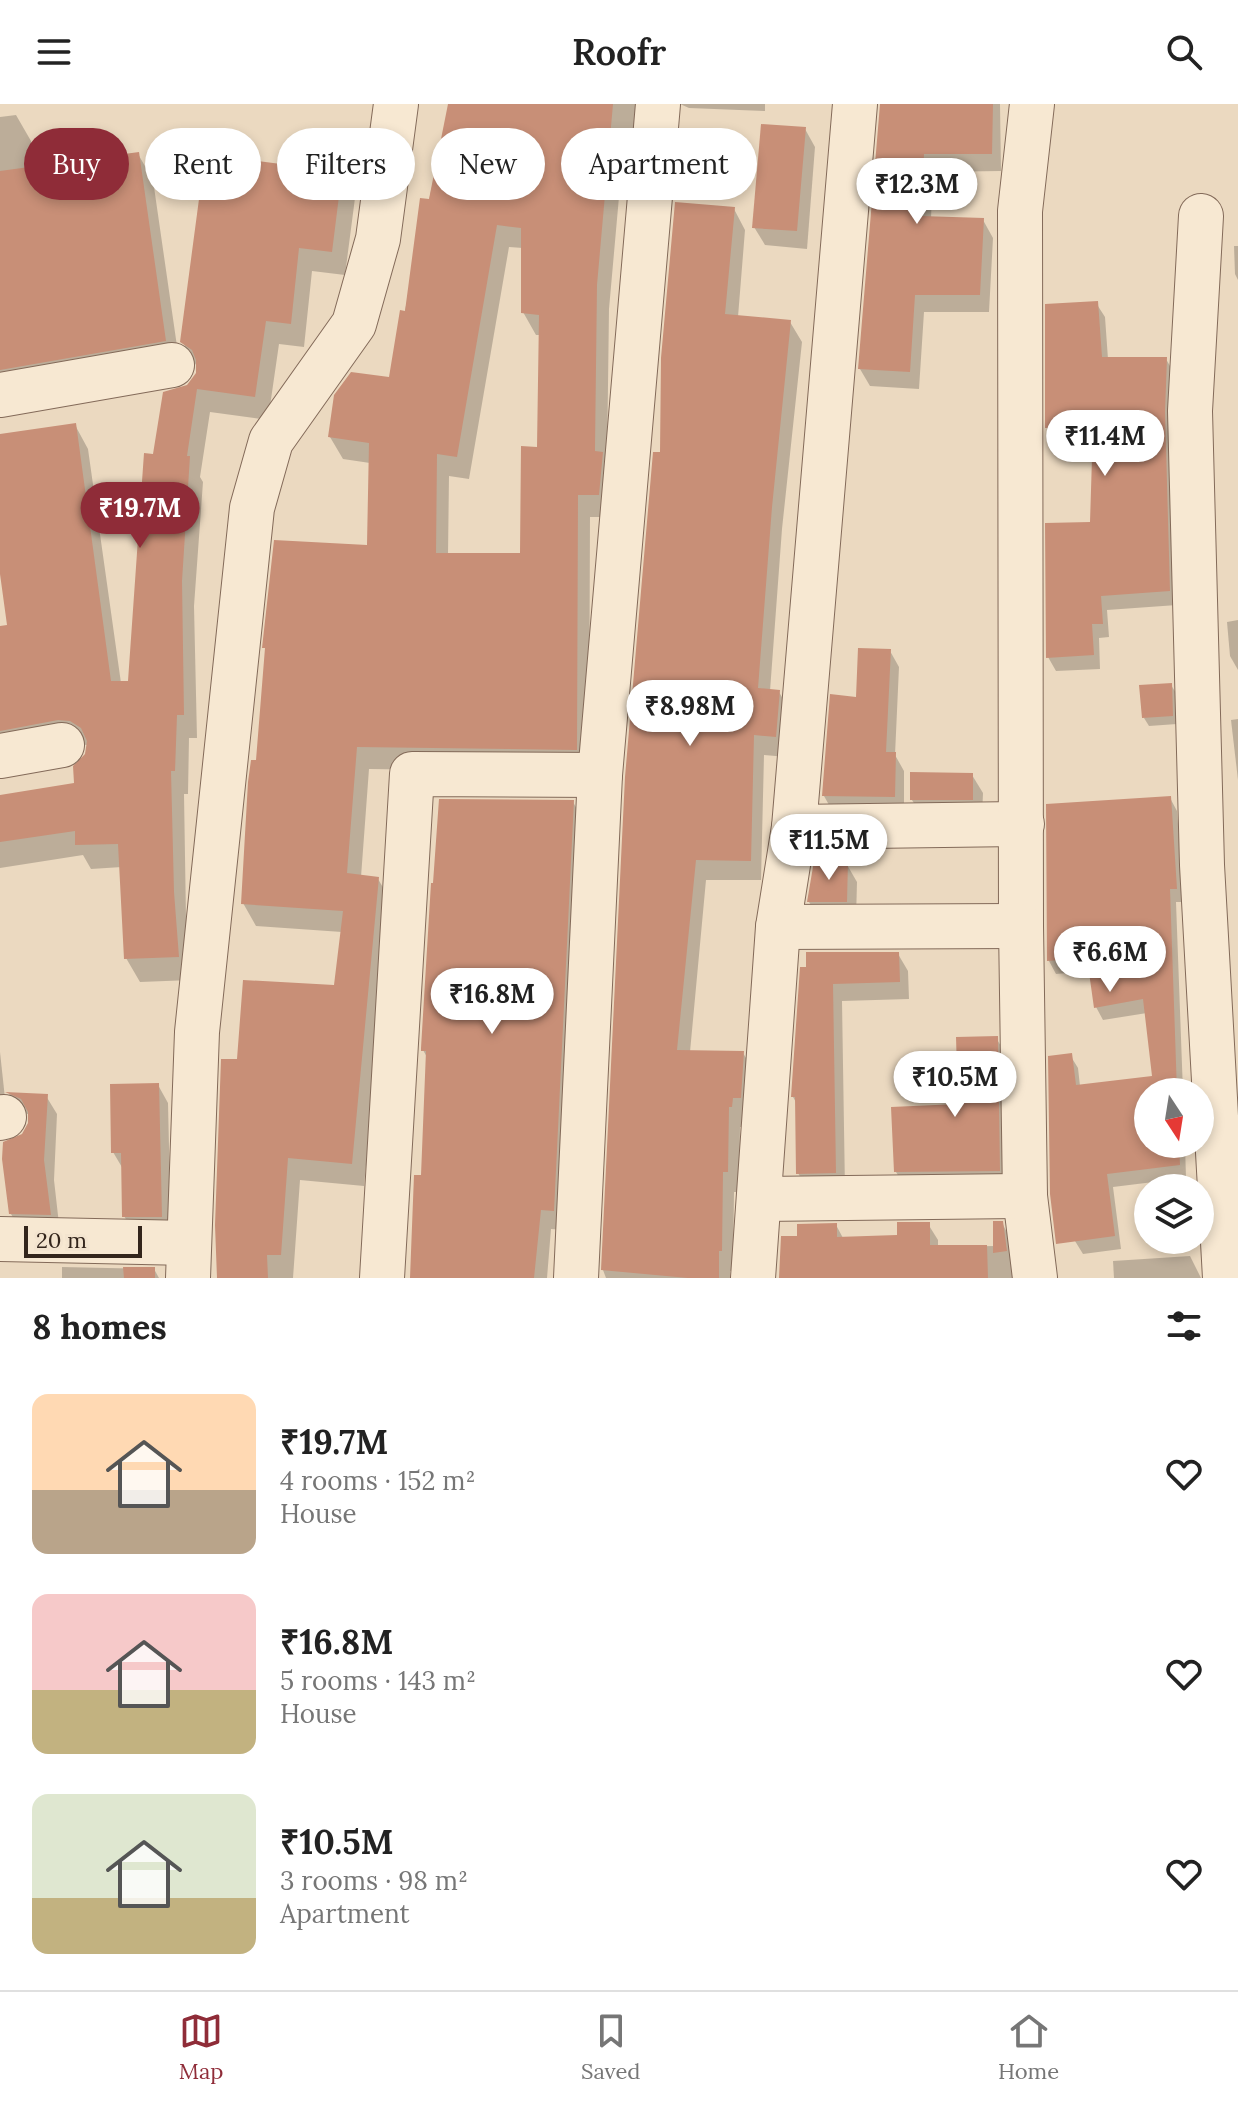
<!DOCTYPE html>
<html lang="en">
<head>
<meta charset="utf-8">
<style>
  body { margin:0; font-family:Lora,serif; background:#f6f6f6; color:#222; height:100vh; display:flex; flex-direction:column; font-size:30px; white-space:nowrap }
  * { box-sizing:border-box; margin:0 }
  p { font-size:26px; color:#767676 }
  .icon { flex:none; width:44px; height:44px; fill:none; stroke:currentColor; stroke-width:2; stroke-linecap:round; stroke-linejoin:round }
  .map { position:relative; height:1174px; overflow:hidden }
  .side { display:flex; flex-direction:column; background:#fff; flex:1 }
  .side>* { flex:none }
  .top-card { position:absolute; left:24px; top:24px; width:800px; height:72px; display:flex; gap:16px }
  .needle { width:52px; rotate:168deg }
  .fabs { position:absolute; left:1134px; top:974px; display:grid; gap:16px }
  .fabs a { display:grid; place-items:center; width:80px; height:80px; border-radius:50%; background:#fff; box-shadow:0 4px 12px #0003; font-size:40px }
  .scale { position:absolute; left:24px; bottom:20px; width:118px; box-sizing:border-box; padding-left:8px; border:4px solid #33251c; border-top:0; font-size:22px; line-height:28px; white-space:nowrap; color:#33251c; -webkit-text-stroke:6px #f3e4cf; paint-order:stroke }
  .price { position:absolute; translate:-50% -68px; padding:0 18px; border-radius:28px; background:#fff; color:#222; font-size:26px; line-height:52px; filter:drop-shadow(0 2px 4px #0008) }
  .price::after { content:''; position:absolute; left:50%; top:48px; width:24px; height:18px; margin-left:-12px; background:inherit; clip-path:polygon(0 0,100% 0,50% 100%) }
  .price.on { background:#8f2c38; color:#fff }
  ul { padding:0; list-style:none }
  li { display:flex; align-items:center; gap:24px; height:200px; padding:0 32px }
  li span { display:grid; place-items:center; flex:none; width:224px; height:160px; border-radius:16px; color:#555 }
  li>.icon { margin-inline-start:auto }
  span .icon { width:96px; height:96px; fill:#fffc; stroke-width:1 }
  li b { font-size:34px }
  h2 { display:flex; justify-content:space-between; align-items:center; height:96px; padding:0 32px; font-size:34px }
  .tag { padding:0 28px; border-radius:36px; background:#fff; box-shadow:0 4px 12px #0003; font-size:28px; line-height:72px }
  .tag.on { background:#8f2c38; color:#fff }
  header { display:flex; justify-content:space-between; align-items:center; height:104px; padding:0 32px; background:#fff; font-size:36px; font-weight:600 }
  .menu { display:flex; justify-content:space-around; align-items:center; height:112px; border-top:2px solid #e0e0e0; background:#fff; font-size:22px; color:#767676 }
  .menu a { display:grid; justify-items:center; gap:4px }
  .menu .on { color:#8f2c38 }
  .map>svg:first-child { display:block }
  .shadow { fill:#0003; fill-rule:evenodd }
  .building { fill:#c88f77; fill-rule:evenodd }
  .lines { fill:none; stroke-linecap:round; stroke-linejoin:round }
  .street-casing { stroke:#836a59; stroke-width:46 }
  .street { stroke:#f7e8d2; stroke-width:44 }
</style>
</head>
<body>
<header><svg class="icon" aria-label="menu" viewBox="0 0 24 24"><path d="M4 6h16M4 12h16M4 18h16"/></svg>Roofr<svg class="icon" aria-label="search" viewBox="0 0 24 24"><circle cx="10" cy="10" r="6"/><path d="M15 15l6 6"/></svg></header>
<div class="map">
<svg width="1238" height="1174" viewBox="0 0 1238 1174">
  <rect width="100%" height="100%" fill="#ebd9c0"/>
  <g class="shadow">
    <path d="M450,0h214l-32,50 -9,-2 -14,157 -2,153 4,55h-21l-1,255 -220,-3 -8,108 17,2 13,22 -27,285 -64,-6 -7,98h-74l20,-216 97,-75 6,-55 -86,-6 -13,-23 15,-141 111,-215 1,-84 -27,-4 -13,-22 60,-58zM509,143l14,1v64l13,23h5l-2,114 -17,106h-74l1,-79 20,3z"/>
    <polygon points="680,0 765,0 765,7 689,4"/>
    <polygon points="882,0 1000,0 1001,67 933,68 931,114 983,116 993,134 989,208 924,208 919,285 870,282 860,265"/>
    <polygon points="16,11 31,37 35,64 138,50 153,76 180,263 0,298 0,13"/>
    <polygon points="805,25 815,43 807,145 765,141 754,123"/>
    <polygon points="341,70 355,94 345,171 312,167 304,243 279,240 268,316 210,308 200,373 203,378 194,502 197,634 189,634 188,690 184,690 186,814 191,876 140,878 126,854 122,763 91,765 83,751 0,764 0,693 76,681 88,641 73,640 0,651 0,524 9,523 0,455 0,332 75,321 88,345 121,579 130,579 155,352 189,282 198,270 196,261 182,237"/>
    <polygon points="734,105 745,126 738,213 790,218 802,238 782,425 770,587 779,588 791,609 787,653 764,651 761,776 706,776 690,948 743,949 755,969 743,1023 740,1023 739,1088 734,1088 733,1167 730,1167 730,1174 606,1174 603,1166 662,350"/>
    <polygon points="1234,142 1238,142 1238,176 1235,170"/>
    <polygon points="1096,199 1105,213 1108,255 1166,255 1174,269 1177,501 1107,506 1109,533 1099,534 1100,565 1056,567 1048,553 1092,419 1094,336 1055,337 1047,323"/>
    <polygon points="1238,516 1238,566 1230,552 1227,518"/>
    <polygon points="890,547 899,563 895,651 904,667 904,708 833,708 824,692 858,595"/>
    <polygon points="1171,581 1176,589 1177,620 1149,622 1144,614"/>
    <polygon points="1238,615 1238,676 1231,616"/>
    <polygon points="972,671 983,689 982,713 923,714 912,696"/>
    <polygon points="1170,694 1177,707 1184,798 1176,798 1183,988 1148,988 1148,1040 1185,1040 1186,1074 1113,1083 1121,1145 1083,1150 1075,1137 1070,951 1078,964 1080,982 1154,973 1147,909 1103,916 1096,903 1091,867 1056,870 1049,857 1048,702"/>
    <polygon points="573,698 584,718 565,1126 551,1125 547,1174 411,1174 423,1073 428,955 423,946"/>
    <polygon points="846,759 857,778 856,815 820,815 809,798"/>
    <polygon points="898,850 908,867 909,895 842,897 845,1086 808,1086 798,1069 797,1000 793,993 808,865"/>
    <polygon points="996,934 1011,958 1013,1091 911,1092 896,1068 960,1002"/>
    <polygon points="0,948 7,1013 0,1014"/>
    <polygon points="158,981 168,999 171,1131 135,1130 124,1112 123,1065 113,1048"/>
    <polygon points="9,990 46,992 57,1010 54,1076 60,1129 21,1128 11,1110 23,1032 30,1020 30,1011 18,1006"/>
    <polygon points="1002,1119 1011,1136 1016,1174 782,1174 799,1134 836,1121 843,1134 899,1133 928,1120 938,1136 938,1143 995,1142"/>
    <polygon points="1190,1152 1201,1174 1114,1174 1113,1157"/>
    <polygon points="62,1163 154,1165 159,1174 62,1174"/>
  </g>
  <g class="building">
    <path d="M448,0h165l-16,181 -2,162v4l8,1 -4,43h-21l-1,255 -220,-3 -10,126 32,4 -27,287 -64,-6 -7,97h-14l1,23h-51l-2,-53 6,-166h16l6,-79 91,5 9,-74 -102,-7 7,-122 3,-22h5l9,-112h-3l12,-108 93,5 2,-102 -41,-6 6,-42 17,-23 38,5 11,-67 5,1 15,-113 9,1zM497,121l24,3v85l18,2 -2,132 -16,-1 -1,107h-84l1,-99 20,3z"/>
    <polygon points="880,0 993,0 992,50 924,50 921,112 984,114 980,191 915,191 910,268 858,265"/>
    <polygon points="761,20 806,23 797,127 752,124"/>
    <polygon points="139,48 166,237 0,266 0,67"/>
    <polygon points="205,50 342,68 332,148 299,144 291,220 266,217 255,293 197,285 187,352 190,352 182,477 184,611 177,611 175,667 171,667 174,788 179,853 124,855 118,740 75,741 75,727 0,738 0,691 74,679 73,662 85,650 87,637 81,624 70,617 58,616 0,627 0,522 7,521 0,470 0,330 76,319 111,577 128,577 144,349 153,350 163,288 187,281 196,269 196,256 192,246 180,238"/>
    <polygon points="675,98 735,103 725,210 791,216 772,403 758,584 780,586 776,633 754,631 751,757 696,756 677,946 744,947 741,994 733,994 732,1003 729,1003 728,1068 723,1068 722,1147 719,1147 719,1174 688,1174 601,1166 625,673 653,348 660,348 661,254"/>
    <polygon points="1098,197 1102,253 1167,253 1165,308 1170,487 1101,492 1103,520 1092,520 1094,551 1046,554 1045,419 1090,418 1093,322 1045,324 1045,200"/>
    <polygon points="858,544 891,545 886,648 896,648 895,693 822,692 830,590 856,593"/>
    <polygon points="1172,579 1173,612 1142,614 1139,581"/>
    <polygon points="910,668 973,669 973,696 910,696"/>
    <polygon points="1171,692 1177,785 1170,785 1177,988 1148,988 1148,1040 1179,1040 1180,1061 1107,1070 1115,1132 1056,1140 1050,1090 1048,952 1072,949 1076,981 1152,972 1143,895 1094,904 1087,854 1047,857 1046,700"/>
    <polygon points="439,695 574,696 554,1107 541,1106 534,1174 410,1174 414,1071 421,1071 426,947 421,947 421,944 431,779 433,779"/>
    <polygon points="814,757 848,757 847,798 807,798"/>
    <polygon points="806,848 899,848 900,878 833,880 836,1069 796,1070 795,993 791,993 800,863 806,863"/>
    <polygon points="998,932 1000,1067 894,1068 891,1003 958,1000 956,933"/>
    <polygon points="159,979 162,1113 122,1113 121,1049 111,1049 110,980"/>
    <polygon points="5,988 48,990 44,1056 51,1111 9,1110 2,1055 3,1038 22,1030 28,1019 28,1008 21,995"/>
    <polygon points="993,1117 1003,1117 1007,1147 993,1149"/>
    <polygon points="897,1118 930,1118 930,1141 987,1141 988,1174 779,1174 781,1132 797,1132 797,1120 837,1119 837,1133 897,1131"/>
    <polygon points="123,1163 155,1163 155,1174 124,1174"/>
  </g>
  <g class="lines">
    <g class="street-casing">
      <g id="street">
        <polyline points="855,0 794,723 1022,720"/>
        <polyline points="1032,0 1020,107 1021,822 1025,1092 1035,1174"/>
        <polyline points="1201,112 1190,307 1202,761 1225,1174"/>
        <polyline points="0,291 172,261"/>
        <polyline points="0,652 62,641"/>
        <polyline points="794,723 778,823 1021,822"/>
        <polyline points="0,1014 4,1013"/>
        <polyline points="760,1095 1025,1092"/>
        <polyline points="0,1135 189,1139"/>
        <polyline points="188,1174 197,928 252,404 271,337 354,220 378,135 396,0"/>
        <polyline points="382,1174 412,670 600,671"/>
        <polyline points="576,1174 600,671 658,0"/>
        <polyline points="753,1174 778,823"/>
      </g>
    </g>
    <use href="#street" class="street"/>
  </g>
</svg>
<div class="fabs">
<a><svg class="needle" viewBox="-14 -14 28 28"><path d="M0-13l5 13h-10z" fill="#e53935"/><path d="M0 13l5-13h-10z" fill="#767676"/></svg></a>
<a><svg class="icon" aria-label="layers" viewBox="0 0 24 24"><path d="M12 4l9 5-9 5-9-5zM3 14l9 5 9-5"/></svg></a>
</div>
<div class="scale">20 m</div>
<b class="price" style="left:917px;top:122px">₹12.3M</b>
<b class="price" style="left:1105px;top:374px">₹11.4M</b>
<b class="price on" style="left:140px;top:446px">₹19.7M</b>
<b class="price" style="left:690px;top:644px">₹8.98M</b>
<b class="price" style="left:829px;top:778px">₹11.5M</b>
<b class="price" style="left:1110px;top:890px">₹6.6M</b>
<b class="price" style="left:492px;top:932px">₹16.8M</b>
<b class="price" style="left:955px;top:1015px">₹10.5M</b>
<div class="top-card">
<a class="tag on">Buy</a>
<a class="tag">Rent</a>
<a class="tag">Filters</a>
<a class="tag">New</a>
<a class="tag">Apartment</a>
</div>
</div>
<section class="side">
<h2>8 homes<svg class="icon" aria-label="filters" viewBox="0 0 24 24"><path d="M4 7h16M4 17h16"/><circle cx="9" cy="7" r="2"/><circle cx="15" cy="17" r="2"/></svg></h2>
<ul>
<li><span style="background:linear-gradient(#ffd9b3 60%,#b9a48a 0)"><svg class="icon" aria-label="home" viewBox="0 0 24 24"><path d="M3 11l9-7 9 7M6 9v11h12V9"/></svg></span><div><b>₹19.7M</b><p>4 rooms · 152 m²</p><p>House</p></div><svg class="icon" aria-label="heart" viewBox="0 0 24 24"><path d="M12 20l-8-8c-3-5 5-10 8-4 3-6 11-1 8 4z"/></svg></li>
<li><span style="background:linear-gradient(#f6c9c9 60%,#c2b280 0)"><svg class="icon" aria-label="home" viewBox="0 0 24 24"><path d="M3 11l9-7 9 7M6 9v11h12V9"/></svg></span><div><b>₹16.8M</b><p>5 rooms · 143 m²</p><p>House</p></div><svg class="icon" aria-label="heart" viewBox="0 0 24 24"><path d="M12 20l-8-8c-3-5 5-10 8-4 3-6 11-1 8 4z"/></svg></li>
<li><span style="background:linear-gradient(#dfe7d0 65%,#c2b280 0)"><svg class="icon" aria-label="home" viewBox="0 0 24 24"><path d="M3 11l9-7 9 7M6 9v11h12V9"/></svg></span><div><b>₹10.5M</b><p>3 rooms · 98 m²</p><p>Apartment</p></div><svg class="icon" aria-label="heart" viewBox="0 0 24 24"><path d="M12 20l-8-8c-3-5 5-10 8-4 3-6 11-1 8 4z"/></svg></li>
</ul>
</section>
<nav class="menu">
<a class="on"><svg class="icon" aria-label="map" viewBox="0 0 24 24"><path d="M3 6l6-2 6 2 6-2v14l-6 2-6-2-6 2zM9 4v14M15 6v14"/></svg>Map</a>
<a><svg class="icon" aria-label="saved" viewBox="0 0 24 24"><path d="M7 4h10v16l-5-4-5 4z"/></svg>Saved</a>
<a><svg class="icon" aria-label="home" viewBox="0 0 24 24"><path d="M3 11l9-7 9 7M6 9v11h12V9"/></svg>Home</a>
</nav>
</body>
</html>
